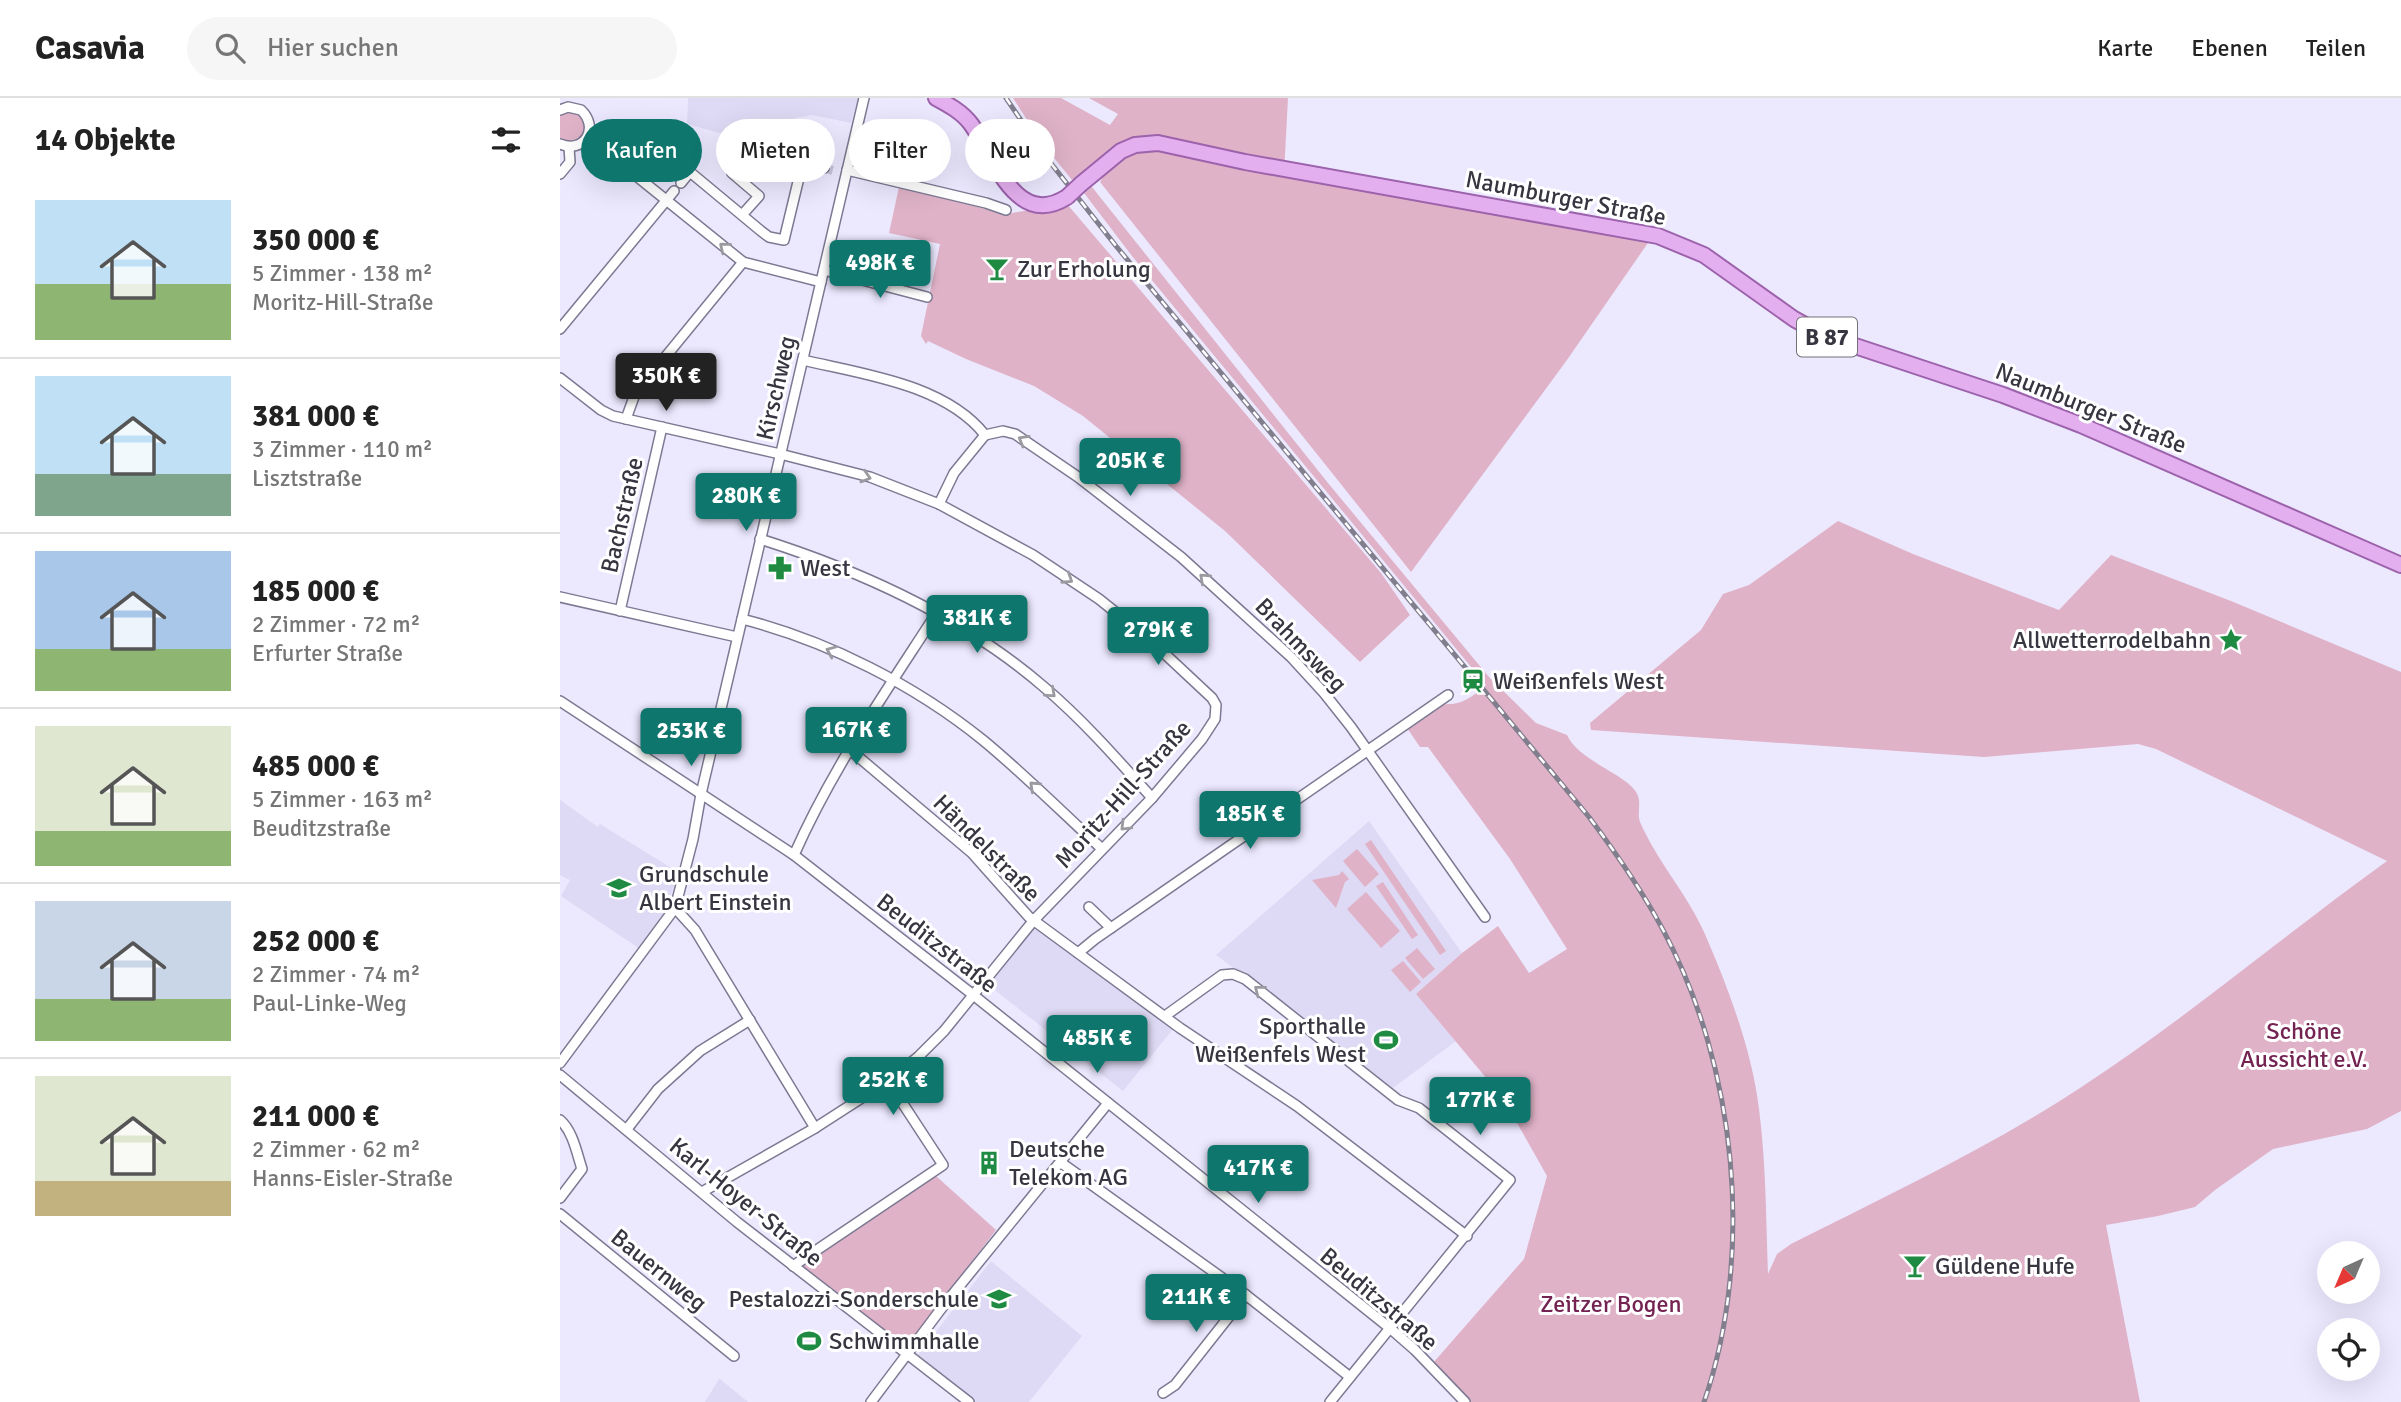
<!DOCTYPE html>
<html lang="de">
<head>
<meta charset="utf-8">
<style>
  body { margin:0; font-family:Signika,sans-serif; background:#f6f6f6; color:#222; height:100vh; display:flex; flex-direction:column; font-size:26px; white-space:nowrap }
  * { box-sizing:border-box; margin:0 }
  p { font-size:23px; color:#767676 }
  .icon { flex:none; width:38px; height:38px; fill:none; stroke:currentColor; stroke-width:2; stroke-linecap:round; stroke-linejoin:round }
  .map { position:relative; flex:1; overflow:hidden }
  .panel { display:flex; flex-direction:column; background:#fff; width:560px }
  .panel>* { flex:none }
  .hud { position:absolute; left:21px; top:21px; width:665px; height:63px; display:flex; gap:14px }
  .needle { width:46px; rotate:224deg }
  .buttons { position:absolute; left:1757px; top:1143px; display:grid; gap:14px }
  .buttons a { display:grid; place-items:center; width:63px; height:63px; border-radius:50%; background:#fff; box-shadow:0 7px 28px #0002; font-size:35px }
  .price { position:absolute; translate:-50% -60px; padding:0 16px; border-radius:7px; background:#0f766e; color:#fff; font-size:23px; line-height:46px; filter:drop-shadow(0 2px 4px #0008) }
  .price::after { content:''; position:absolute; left:50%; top:42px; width:21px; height:16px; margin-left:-10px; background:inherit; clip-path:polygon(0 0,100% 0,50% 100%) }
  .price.on { background:#222; color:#fff }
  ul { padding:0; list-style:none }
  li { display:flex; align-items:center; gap:21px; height:175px; padding:0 35px }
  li+li { border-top:2px solid #e0e0e0 }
  li span { display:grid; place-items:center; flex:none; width:196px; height:140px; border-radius:0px; color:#555 }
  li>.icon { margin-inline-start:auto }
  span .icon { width:84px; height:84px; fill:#fffc; stroke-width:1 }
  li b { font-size:30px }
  h2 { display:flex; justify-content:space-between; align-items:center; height:84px; padding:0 35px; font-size:30px }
  .tag { padding:0 24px; border-radius:32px; background:#fff; box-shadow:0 7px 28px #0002; font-size:24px; line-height:63px }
  .tag.on { background:#0f766e; color:#fff }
  header { display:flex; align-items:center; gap:42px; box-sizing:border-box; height:98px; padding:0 35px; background:#fff; border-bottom:2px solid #e0e0e0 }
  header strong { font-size:33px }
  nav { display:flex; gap:38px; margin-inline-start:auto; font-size:24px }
  .search { width:490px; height:63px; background:#f6f6f6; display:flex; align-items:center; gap:18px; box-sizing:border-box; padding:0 24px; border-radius:38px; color:#767676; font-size:26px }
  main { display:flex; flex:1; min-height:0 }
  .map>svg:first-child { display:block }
  .built { fill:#dedaf5 }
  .green { fill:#dfb2c7 }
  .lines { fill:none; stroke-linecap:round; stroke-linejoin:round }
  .minor-tunnel { stroke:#c8c5d9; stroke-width:9; stroke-dasharray:9 4.5; stroke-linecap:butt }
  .minor-casing { stroke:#7c7992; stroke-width:12 }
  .primary-casing { stroke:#9c62ab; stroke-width:18 }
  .minor { stroke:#fff; stroke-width:9 }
  .primary { stroke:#e4afef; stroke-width:14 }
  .rail-casing { stroke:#817e8e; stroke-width:5 }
  .rail { stroke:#fff; stroke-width:2.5; stroke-dasharray:8; stroke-linecap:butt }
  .primary-bridge-casing { stroke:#9c62ab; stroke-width:18; stroke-linecap:butt }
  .primary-bridge { stroke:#e4afef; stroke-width:14 }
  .oneway { stroke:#9b9aa0 }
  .labels { text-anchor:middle; stroke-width:6; stroke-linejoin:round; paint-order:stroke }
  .shield { fill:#fff; stroke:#737279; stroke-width:2 }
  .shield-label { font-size:23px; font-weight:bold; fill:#373540 }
  .street-label { font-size:24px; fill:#373540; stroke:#fff }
  .poi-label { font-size:24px; fill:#373540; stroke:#fff; text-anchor:start }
  .park-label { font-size:24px; fill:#732251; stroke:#fff }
</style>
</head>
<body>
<header>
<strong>Casavia</strong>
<div class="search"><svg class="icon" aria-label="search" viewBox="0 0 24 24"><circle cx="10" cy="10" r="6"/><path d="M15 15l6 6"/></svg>Hier suchen</div>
<nav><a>Karte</a><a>Ebenen</a><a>Teilen</a></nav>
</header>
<main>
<section class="panel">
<h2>14 Objekte<svg class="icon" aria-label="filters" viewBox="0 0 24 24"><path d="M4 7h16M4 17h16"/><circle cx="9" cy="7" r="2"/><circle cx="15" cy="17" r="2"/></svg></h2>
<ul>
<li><span style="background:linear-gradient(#bfe0f5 60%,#8fb573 0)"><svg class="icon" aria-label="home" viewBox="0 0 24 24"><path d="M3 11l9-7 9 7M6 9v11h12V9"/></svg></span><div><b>350 000 €</b><p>5 Zimmer · 138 m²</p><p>Moritz-Hill-Straße</p></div></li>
<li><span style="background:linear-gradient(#bfe0f5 70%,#7fa58c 0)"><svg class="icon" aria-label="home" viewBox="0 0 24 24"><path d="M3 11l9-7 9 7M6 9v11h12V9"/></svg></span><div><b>381 000 €</b><p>3 Zimmer · 110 m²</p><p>Lisztstraße</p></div></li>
<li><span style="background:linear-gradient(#a9c7e8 70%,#8fb573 0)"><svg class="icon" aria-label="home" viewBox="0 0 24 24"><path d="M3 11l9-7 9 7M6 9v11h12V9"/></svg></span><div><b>185 000 €</b><p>2 Zimmer · 72 m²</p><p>Erfurter Straße</p></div></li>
<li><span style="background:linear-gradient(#dfe7d0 75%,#8fb573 0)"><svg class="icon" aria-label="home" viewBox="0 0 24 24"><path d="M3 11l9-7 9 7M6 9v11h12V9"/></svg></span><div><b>485 000 €</b><p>5 Zimmer · 163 m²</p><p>Beuditzstraße</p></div></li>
<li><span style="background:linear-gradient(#c9d6e8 70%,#8fb573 0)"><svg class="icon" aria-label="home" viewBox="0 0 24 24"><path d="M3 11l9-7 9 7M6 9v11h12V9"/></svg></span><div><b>252 000 €</b><p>2 Zimmer · 74 m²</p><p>Paul-Linke-Weg</p></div></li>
<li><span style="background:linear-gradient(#dfe7d0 75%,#c2b280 0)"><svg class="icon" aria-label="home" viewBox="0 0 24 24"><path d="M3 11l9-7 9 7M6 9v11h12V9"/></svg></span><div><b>211 000 €</b><p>2 Zimmer · 62 m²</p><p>Hanns-Eisler-Straße</p></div></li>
</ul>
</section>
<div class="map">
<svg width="1841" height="1304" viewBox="0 0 1841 1304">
  <rect width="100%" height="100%" fill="#ece9ff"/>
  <g class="built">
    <polygon points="128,0 298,0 291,25 252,17 235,20 229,54 127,26"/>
    <polygon points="0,702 38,729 40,726 118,774 106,814 80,851 1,798 10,782 0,777"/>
    <polygon points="809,723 902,855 856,896 896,943 833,990 656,857"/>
    <polygon points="475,830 482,832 613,931 563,993 426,885 467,834"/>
    <polygon points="431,1163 522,1238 469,1304 415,1304 357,1258"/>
    <polygon points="159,1281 160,1281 188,1304 145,1304"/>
  </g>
  <g class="green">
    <polygon points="453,0 501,0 550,27 558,16 529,0 728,0 724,76 1090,142 1007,262 851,474 540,84 550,68 544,57 512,82 482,45"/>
    <polygon points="8,14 21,18 25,31 21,39 9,44 0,40 0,17"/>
    <polygon points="339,89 446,116 507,106 821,475 850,517 800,564 665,433 523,318 474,288 406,261 368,243 366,246 361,238 380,146 329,135"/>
    <path d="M532,89l236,296 161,194 47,46 31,12c12,27 65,41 71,61 3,8 -1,18 2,26 17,39 47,72 64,110 24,55 48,118 55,177 7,54 7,110 9,165l9,-20 14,-10c97,-49 198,-96 289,-156 107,-70 203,-152 307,-227l-231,-112 -18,-5 -154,13 -393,-27 -1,-7 111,-93 22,-36 26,-9 89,-64 75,33 146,56 52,-55 120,46 170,71v439l-34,18 -94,20 -58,41 -20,17 -37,9 -52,9 34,177h-671l-11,-10 -25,-29 91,-104 23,-83 -44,-78 -87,-104 46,-41 36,-27 31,47 38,-24 -57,-90 -82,-112h-8l-13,-19 33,-24c21,2 31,-6 46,-19l-354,-429 -48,-63z"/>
    <polygon points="811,742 886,853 880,857 805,746"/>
    <polygon points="797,751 819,776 805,789 783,763"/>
    <polygon points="782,773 789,781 785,784 776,810 752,782 779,777"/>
    <polygon points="823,784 858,837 852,841 816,788"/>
    <polygon points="806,794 840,833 821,850 787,811"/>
    <polygon points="857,850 875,871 863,881 845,860"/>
    <polygon points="843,863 861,884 850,894 831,872"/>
    <polygon points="376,1078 436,1132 346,1249 239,1165"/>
  </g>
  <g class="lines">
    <polyline class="minor-tunnel" points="264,70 275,73"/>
    <g class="minor-casing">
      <g id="minor">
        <path d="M0,12l8,-3 13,3c19,18 3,44 -21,34"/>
        <polyline points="28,39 183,164 261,184"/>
        <polyline points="243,63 264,70"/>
        <polyline points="287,72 426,105 446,112"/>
        <polyline points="0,76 10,64 9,49"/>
        <polyline points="121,85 130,74 201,133 209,139 224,142 243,63 197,48 192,50 172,75 199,98 182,117"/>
        <polyline points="264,172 367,199"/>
        <polyline points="0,231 114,93"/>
        <path d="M243,262c59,14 142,24 182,75l18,-4 12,3 63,43 103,80 110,100 33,36 27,34 134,190"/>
        <polyline points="0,280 41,312 53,318 220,356 310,379 379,406 473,457 539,501 590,542 652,600 656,607 655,621 642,641 592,700 474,822 384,933 358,959 328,983 255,1030 142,1094"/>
        <polyline points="66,321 75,296 183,164"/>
        <polyline points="379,406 394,375 425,337"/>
        <path d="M200,441c101,32 203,78 284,148 39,33 74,73 108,111"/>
        <polyline points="0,499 177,539"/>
        <polyline points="60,513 102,329"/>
        <path d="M182,521c86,22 173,66 242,122 41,34 79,72 118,108"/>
        <polyline points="0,603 234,757 412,896 831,1231 855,1252 905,1304"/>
        <polyline points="289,651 412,755 469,819 620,930 737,1008 907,1138"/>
        <path d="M234,757c38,-86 91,-162 142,-241"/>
        <polyline points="529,809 551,830"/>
        <polyline points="115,810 135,832 255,1030"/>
        <polyline points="518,855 535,841 888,597"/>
        <polyline points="605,918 662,877 673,876 685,881 838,1002 859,1010 950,1082 770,1304"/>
        <polyline points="0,965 115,810 133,741 141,696 304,0"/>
        <polyline points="0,977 177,1124 409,1304"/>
        <path d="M0,1022c13,11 17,34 22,49l-22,29"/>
        <polyline points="67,1031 98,991 140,953 190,922"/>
        <polyline points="500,1064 686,1197 790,1279"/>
        <polyline points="0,1116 174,1258"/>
        <polyline points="233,1168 383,1067 328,983"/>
        <polyline points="603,1295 615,1287 686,1197"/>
        <polyline points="311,1304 384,1207 548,1005"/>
      </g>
    </g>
    <g class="primary-casing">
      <g id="primary">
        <path d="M376,0c13,7 26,14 35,26 22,30 44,106 96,73"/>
        <polyline points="521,86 561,53 575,47 598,45 685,64 1098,138 1144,157 1234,221 1265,238 1443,297 1521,327 1841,467"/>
      </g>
    </g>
    <use href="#minor" class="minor"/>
    <use href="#primary" class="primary"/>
    <g class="rail-casing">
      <path id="rail" d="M446,0l40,59 70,89 473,571c27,36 52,72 73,111 75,138 93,326 42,474"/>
    </g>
    <use href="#rail" class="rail"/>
    <g class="primary-bridge-casing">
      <polyline id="primary-bridge" points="507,99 521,86"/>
    </g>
    <use href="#primary-bridge" class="primary-bridge"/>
  </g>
  <defs><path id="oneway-chevron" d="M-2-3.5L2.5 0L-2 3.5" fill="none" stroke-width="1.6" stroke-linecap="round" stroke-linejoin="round" transform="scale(1.75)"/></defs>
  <g class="oneway">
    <use href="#oneway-chevron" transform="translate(164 149) rotate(-141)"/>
    <use href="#oneway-chevron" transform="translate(463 342) rotate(-150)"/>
    <use href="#oneway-chevron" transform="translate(306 379) rotate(17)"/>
    <use href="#oneway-chevron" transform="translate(644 480) rotate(-138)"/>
    <use href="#oneway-chevron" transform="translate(508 481) rotate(33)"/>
    <use href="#oneway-chevron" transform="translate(271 553) rotate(-157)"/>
    <use href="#oneway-chevron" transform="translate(491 595) rotate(42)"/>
    <use href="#oneway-chevron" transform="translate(474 688) rotate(-137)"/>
    <use href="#oneway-chevron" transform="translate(565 728) rotate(135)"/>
    <use href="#oneway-chevron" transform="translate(699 892) rotate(-142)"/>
  </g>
  <defs>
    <g id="bar-bare" transform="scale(1.89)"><path d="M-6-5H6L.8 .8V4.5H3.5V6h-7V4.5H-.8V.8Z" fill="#1f8b42" stroke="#fff" stroke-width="2.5" paint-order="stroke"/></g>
    <g id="pharmacy-bare" transform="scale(1.89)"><path d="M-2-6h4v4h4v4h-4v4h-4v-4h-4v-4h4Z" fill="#1f8b42" stroke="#fff" stroke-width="2.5" paint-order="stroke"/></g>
    <g id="sight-bare" transform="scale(1.89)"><path d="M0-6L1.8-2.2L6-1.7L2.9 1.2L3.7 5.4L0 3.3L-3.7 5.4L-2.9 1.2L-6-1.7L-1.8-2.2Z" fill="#1f8b42" stroke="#fff" stroke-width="2.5" paint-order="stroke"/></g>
    <g id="station-bare" transform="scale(1.89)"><path d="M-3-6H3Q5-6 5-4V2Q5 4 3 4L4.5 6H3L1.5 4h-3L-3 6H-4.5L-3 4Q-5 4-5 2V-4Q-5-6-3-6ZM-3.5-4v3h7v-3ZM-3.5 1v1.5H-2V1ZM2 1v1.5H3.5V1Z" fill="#1f8b42" stroke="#fff" stroke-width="2.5" paint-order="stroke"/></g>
    <g id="school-bare" transform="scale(1.89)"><path d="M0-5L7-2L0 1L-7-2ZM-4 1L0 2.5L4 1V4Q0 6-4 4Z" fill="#1f8b42" stroke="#fff" stroke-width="2.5" paint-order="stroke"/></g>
    <g id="stadium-bare" transform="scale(1.89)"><path d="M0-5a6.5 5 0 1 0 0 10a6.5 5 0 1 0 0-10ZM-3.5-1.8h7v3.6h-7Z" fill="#1f8b42" stroke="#fff" stroke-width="2.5" paint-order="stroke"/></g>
    <g id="building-bare" transform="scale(1.89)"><path d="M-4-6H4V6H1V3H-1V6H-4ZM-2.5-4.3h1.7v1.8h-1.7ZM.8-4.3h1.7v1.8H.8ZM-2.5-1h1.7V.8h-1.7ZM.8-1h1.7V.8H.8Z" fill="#1f8b42" stroke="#fff" stroke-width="2.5" paint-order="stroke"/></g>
  </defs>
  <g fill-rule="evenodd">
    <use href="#bar-bare" x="437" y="171"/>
    <use href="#pharmacy-bare" x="220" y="470"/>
    <use href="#sight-bare" x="1671" y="542"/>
    <use href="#station-bare" x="913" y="583"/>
    <use href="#school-bare" x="59" y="790"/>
    <use href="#stadium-bare" x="826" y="942"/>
    <use href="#building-bare" x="429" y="1065"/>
    <use href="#bar-bare" x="1355" y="1168"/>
    <use href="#school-bare" x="439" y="1201"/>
    <use href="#stadium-bare" x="249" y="1243"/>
  </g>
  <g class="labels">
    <rect class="shield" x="1237" y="219.5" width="60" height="39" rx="5"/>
    <g class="shield-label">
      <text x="1267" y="247">B 87</text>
    </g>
    <g class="street-label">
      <text transform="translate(1006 100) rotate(11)" y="8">Naumburger Straße</text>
      <text transform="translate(216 290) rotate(-77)" y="8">Kirschweg</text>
      <text transform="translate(1531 310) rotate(22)" y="8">Naumburger Straße</text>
      <text transform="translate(62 417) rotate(-77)" y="8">Bachstraße</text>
      <text transform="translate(741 547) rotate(46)" y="8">Brahmsweg</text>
      <text transform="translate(563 696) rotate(-48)" y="8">Moritz-Hill-Straße</text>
      <text transform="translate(427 750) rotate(45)" y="8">Händelstraße</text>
      <text transform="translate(377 845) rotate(38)" y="8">Beuditzstraße</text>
      <text transform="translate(186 1104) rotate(39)" y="8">Karl-Hoyer-Straße</text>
      <text transform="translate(99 1172) rotate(39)" y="8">Bauernweg</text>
      <text transform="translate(819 1201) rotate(40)" y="8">Beuditzstraße</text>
    </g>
    <g class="poi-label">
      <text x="457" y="179">Zur Erholung</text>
      <text x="240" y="478">West</text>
      <text x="1651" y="550" text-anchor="end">Allwetterrodelbahn</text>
      <text x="933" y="591">Weißenfels West</text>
      <text x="79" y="784">Grundschule<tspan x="79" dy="28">Albert Einstein</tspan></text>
      <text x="806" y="936" text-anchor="end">Sporthalle<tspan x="806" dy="28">Weißenfels West</tspan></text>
      <text x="449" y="1059">Deutsche<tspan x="449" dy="28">Telekom AG</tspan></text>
      <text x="1375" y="1176">Güldene Hufe</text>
      <text x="419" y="1209" text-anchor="end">Pestalozzi-Sonderschule</text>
      <text x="269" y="1251">Schwimmhalle</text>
    </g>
    <g class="park-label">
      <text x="1744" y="941">Schöne<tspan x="1744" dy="28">Aussicht e.V.</tspan></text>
      <text x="1051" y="1214">Zeitzer Bogen</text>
    </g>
  </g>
</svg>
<div class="buttons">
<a><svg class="needle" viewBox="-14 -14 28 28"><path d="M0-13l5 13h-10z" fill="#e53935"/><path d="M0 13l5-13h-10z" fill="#767676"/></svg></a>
<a><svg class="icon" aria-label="locate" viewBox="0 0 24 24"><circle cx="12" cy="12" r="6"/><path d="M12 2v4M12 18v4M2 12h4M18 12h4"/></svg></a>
</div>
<b class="price" style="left:320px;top:202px">498K €</b>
<b class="price on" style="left:106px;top:315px">350K €</b>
<b class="price" style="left:570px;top:400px">205K €</b>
<b class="price" style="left:186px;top:435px">280K €</b>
<b class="price" style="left:417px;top:557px">381K €</b>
<b class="price" style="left:598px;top:569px">279K €</b>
<b class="price" style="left:296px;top:669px">167K €</b>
<b class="price" style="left:131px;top:670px">253K €</b>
<b class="price" style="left:690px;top:753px">185K €</b>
<b class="price" style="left:537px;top:977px">485K €</b>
<b class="price" style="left:333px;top:1019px">252K €</b>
<b class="price" style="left:920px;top:1039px">177K €</b>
<b class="price" style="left:698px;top:1107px">417K €</b>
<b class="price" style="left:636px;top:1236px">211K €</b>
<div class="hud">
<a class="tag on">Kaufen</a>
<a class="tag">Mieten</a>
<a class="tag">Filter</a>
<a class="tag">Neu</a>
</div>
</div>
</main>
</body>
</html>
